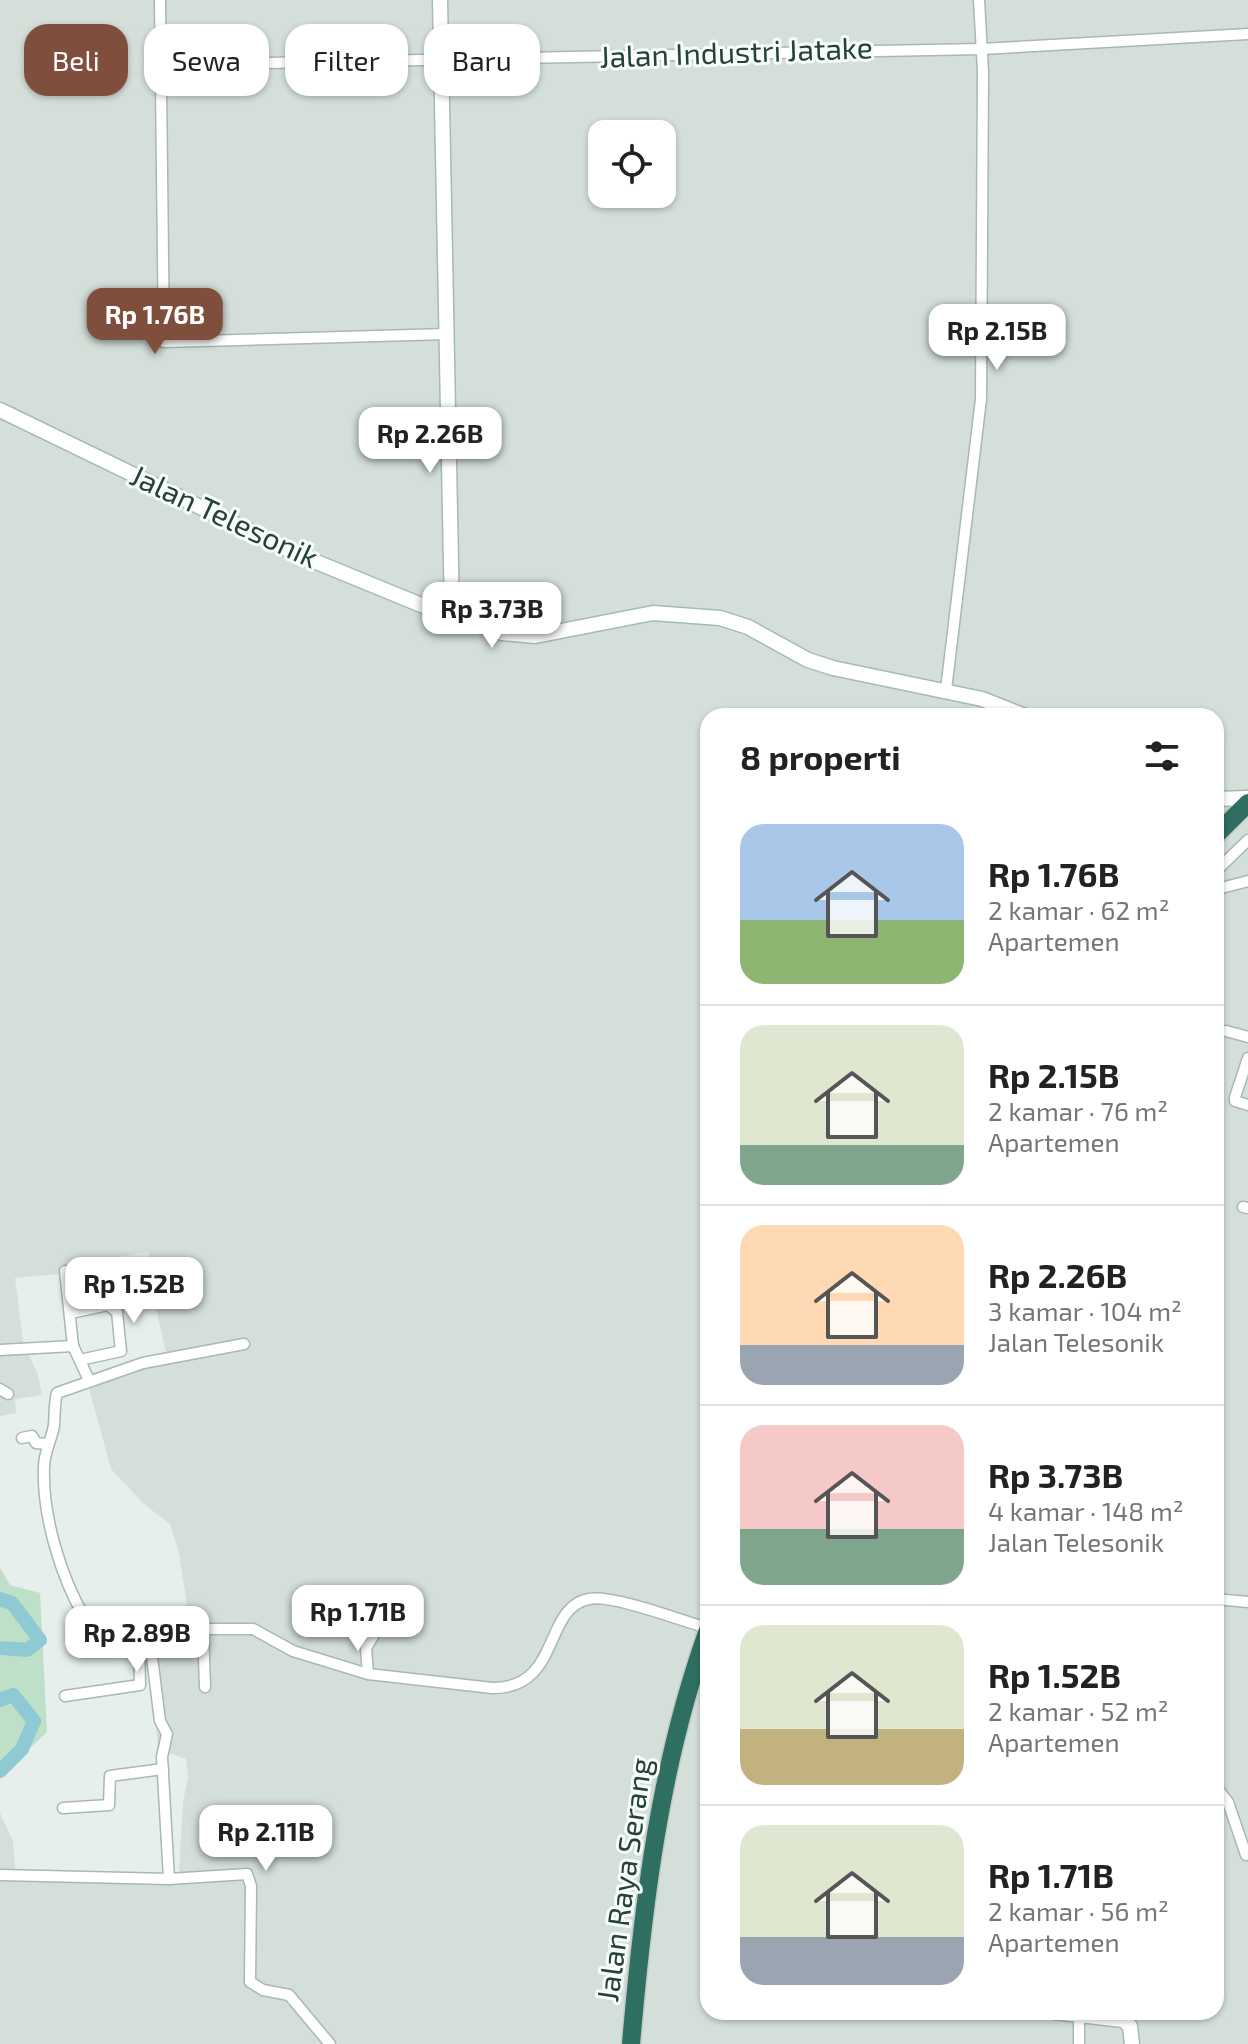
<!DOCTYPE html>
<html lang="id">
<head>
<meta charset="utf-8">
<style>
  body { margin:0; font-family:"Exo 2",sans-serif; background:#f2f2f2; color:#222; height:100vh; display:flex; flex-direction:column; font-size:30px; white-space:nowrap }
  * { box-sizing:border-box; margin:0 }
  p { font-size:26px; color:#767676 }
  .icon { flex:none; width:44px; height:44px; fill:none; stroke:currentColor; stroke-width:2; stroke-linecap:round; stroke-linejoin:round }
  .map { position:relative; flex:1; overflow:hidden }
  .sheet { position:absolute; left:700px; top:708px; width:524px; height:1312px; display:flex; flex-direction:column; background:#fff; border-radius:24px; box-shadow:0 2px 6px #0004 }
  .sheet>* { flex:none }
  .hud { position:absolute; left:24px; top:24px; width:556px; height:72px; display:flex; gap:16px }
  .fabs { position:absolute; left:588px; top:120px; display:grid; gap:16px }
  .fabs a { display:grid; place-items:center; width:88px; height:88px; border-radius:16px; background:#fff; box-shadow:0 2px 6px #0004; font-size:40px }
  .price { position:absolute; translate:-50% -68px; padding:0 18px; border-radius:16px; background:#fff; color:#222; font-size:26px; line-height:52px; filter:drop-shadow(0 2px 4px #0008) }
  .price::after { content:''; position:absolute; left:50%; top:48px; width:24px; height:18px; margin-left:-12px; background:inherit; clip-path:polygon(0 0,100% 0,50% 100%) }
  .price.current { background:#804e3d; color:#fff }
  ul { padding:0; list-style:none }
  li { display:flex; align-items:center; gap:24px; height:200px; padding:0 40px }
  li+li { border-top:2px solid #e0e0e0 }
  li span { display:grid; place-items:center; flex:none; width:224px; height:160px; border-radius:24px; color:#555 }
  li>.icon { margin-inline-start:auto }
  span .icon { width:96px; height:96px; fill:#fffc; stroke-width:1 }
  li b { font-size:34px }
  h2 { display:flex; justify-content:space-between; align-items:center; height:96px; padding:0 40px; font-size:34px }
  .pill { padding:0 28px; border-radius:24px; background:#fff; box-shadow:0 2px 6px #0004; font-size:28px; line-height:72px }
  .pill.current { background:#804e3d; color:#fff }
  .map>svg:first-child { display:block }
  .built { fill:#d4dfda; fill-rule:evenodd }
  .green { fill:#bfe0c8 }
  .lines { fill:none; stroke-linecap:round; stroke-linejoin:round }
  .river { stroke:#8ec9d4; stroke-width:14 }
  .street-casing { stroke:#a8b8b2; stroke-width:13 }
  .secondary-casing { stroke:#a4bbb3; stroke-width:17 }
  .highway-casing { stroke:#c2cac8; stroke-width:21 }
  .street { stroke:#fff; stroke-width:10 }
  .secondary { stroke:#fff; stroke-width:14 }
  .highway { stroke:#2f6f62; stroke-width:18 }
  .labels { text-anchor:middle; stroke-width:6; stroke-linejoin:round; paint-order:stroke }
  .street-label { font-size:30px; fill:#24423a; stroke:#f7fbf9 }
</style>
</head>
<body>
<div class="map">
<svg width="1248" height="2044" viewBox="0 0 1248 2044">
  <rect width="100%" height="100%" fill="#e6efeb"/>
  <path class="built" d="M0,0h1248v2044h-1248v-231l13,28 2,29 117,6 47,-2 4,-72 5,-25 -2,-18 -28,-10 -9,-106 40,-25 -10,-65 -9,-29 -25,-19 -34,-36 -24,-88 80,-23 -16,-73 -2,-33 -88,13 -1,9 -45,4 8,64 15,33 4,20 -27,4 1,14 -16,3zM602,134h60v60h-60zM708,716h508v1296h-508z"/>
  <polygon class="green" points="0,1568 10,1585 40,1593 47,1732 0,1776"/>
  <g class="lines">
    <g class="river">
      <polyline points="0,1599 12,1603 40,1640 27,1650 0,1648"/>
      <polyline points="0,1700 13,1695 34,1721 22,1749 0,1771"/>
    </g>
    <g class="street-casing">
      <g id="street">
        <polyline points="160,0 164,342 447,334"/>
        <polyline points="161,65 982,49 1248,34"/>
        <polyline points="946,690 981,399 983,71 979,0"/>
        <polyline points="1216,871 1248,840"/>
        <polyline points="1216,896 1221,888 1248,881"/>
        <polyline points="1226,1031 1248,1037"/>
        <polyline points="1248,1058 1235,1097 1235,1101 1248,1105"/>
        <polyline points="1243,1207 1248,1208"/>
        <polyline points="65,1271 73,1346"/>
        <polyline points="127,1280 149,1275"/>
        <polyline points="98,1307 97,1290 127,1284 125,1269"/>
        <polyline points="71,1313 108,1305 117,1312 121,1351 80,1360"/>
        <path d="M244,1344l-101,19 -86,30c-3,11 -2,21 -3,32 -2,14 -10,27 -10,42 -2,48 17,111 41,151l19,3 78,-2 21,10h50l40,22 75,23 124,14c69,1 51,-81 97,-89 23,-5 93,22 119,29"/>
        <polyline points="0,1350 73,1346 89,1380"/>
        <polyline points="0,1389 8,1394"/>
        <polyline points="22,1438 32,1436 36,1443 48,1444"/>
        <polyline points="1216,1599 1248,1602"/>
        <polyline points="203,1629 205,1687"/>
        <polyline points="368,1674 366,1648 374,1635"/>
        <polyline points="65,1696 140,1685 139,1644 150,1641"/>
        <polyline points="1216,1787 1228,1802 1246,1855"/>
        <polyline points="63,1808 109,1805 110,1776 163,1769"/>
        <polyline points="0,1875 169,1879 247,1874 251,1886 250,1982 263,1990 289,1995 330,2044"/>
        <polyline points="169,1879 162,1757 167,1734 160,1721 150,1641 152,1636 171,1629 174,1619"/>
        <polyline points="1079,2044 1079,2016"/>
      </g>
    </g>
    <g class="secondary-casing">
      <g id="secondary">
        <polyline points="440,0 452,615"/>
        <polyline points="0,410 297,554 426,607 502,633 535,636 653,613 720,618 748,627 808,660 833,668 982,699 1025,716"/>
        <polyline points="1216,799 1248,798"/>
        <polyline points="1053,2012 1123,2020 1130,2026 1132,2044"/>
      </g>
    </g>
    <g class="highway-casing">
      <g id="highway">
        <polyline points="1216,835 1248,803"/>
        <path d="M631,2044c12,-140 29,-281 77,-414"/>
      </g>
    </g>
    <use href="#street" class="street"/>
    <use href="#secondary" class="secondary"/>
    <use href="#highway" class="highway"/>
  </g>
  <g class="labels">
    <g class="street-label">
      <text transform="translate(736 53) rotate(-2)" y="10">Jalan Industri Jatake</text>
      <text transform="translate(224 517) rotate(25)" y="10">Jalan Telesonik</text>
      <text transform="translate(625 1880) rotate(-82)" y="10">Jalan Raya Serang</text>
    </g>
  </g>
</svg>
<div class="fabs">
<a><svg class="icon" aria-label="locate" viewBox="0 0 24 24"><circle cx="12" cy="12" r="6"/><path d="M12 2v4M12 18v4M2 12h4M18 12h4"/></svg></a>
</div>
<b class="price current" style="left:155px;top:356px">Rp 1.76B</b>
<b class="price" style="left:997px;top:372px">Rp 2.15B</b>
<b class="price" style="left:430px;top:475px">Rp 2.26B</b>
<b class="price" style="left:492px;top:650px">Rp 3.73B</b>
<b class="price" style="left:134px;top:1325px">Rp 1.52B</b>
<b class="price" style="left:358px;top:1653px">Rp 1.71B</b>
<b class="price" style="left:137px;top:1674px">Rp 2.89B</b>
<b class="price" style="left:266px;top:1873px">Rp 2.11B</b>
<div class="hud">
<a class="pill current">Beli</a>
<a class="pill">Sewa</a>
<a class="pill">Filter</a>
<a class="pill">Baru</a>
</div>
<section class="sheet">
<h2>8 properti<svg class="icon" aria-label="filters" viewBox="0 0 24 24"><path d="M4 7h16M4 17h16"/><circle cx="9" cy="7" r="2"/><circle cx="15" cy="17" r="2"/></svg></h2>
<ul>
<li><span style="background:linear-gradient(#a9c7e8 60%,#8fb573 0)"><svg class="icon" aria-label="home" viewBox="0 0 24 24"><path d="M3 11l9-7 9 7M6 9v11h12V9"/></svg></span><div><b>Rp 1.76B</b><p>2 kamar · 62 m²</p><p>Apartemen</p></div></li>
<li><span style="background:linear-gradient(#dfe7d0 75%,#7fa58c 0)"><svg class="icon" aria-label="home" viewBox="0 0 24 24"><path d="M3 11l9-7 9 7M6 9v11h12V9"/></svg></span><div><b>Rp 2.15B</b><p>2 kamar · 76 m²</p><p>Apartemen</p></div></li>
<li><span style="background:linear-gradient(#ffd9b3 75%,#9aa5b1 0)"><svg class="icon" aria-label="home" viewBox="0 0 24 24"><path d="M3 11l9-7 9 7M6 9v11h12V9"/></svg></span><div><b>Rp 2.26B</b><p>3 kamar · 104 m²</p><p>Jalan Telesonik</p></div></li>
<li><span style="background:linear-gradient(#f6c9c9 65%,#7fa58c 0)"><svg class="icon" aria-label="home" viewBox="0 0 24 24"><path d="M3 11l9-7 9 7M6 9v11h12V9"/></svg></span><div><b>Rp 3.73B</b><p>4 kamar · 148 m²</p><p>Jalan Telesonik</p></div></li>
<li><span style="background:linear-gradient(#dfe7d0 65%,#c2b280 0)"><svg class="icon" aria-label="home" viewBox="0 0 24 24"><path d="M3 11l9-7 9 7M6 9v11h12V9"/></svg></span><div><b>Rp 1.52B</b><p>2 kamar · 52 m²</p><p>Apartemen</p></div></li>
<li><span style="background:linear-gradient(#dfe7d0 70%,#9aa5b1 0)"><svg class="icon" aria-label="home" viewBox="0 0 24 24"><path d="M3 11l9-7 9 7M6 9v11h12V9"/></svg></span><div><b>Rp 1.71B</b><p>2 kamar · 56 m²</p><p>Apartemen</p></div></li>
</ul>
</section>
</div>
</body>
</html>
